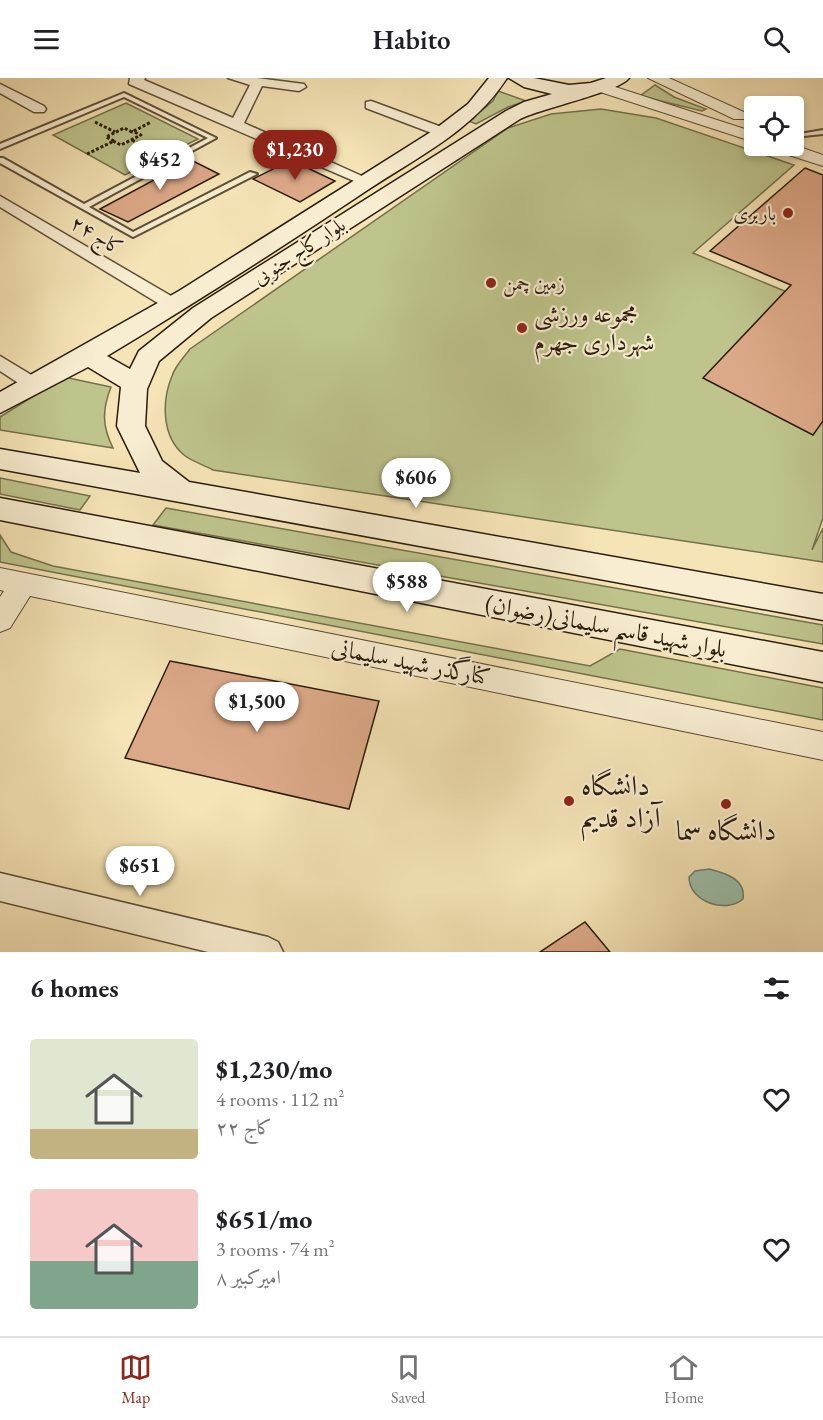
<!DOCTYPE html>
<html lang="en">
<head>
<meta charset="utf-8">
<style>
  body { margin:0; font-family:"EB Garamond",Amiri,serif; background:#f2f2f2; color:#202124; height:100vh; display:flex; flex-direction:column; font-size:22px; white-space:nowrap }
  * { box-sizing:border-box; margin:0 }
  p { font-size:20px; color:#757577 }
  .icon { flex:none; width:33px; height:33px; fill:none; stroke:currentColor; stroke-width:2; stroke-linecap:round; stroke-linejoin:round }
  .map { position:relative; height:874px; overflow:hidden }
  .drawer { display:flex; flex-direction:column; background:#fff; flex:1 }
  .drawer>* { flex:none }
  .tools { position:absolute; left:744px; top:18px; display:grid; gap:12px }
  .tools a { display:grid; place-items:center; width:60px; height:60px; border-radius:6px; background:#fff; box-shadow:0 3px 9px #0003; font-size:30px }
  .price { position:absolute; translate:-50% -51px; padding:0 14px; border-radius:21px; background:#fff; color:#222; font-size:20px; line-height:39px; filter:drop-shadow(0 2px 3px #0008) }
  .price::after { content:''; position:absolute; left:50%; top:36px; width:18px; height:14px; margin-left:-9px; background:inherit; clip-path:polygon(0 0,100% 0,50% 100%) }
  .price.on { background:#8f2418; color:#fff }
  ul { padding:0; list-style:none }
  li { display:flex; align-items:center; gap:18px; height:150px; padding:0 30px }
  li span { display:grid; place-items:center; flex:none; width:168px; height:120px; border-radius:6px; color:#555 }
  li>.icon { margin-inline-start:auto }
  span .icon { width:72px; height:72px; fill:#fffc; stroke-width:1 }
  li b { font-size:26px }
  h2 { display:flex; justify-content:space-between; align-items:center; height:72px; padding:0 30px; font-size:26px }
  header { display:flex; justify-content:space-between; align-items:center; height:78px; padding:0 30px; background:#fff; font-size:27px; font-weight:600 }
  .tab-bar { display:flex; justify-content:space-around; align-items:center; height:84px; border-top:2px solid #e0e0e0; background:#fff; font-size:16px; color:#757577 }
  .tab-bar a { display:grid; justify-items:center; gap:3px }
  .tab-bar .on { color:#8f2418 }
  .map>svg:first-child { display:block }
  .green { fill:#bec48c; stroke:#74704c; stroke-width:1.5 }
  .water { fill:#9dbfa9; stroke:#6f7e6a; stroke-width:1.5 }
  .building { fill:#dca988; stroke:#2a1c0b; stroke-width:1.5 }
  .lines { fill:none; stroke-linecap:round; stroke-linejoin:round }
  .service-casing { stroke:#5d4e36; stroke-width:4 }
  .minor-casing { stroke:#5d4e36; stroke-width:3 }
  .tertiary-casing { stroke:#5d4e36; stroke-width:2 }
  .secondary-casing { stroke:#2a1c0b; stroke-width:3 }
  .path { stroke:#2a1c0b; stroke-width:3; stroke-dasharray:3 2; stroke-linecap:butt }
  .service { fill:#f8edd0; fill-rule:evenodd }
  .minor { fill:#f8edd0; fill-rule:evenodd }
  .tertiary { fill:#f8edd0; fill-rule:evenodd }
  .secondary { fill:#f8edd0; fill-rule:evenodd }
  .poi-dot { fill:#8f2418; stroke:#f8edd0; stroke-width:2 }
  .labels { text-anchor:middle; stroke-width:4.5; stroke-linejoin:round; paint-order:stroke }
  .far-poi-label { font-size:20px; fill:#2a1c0b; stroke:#f8edd0; text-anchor:end }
  .far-street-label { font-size:20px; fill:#2a1c0b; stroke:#f8edd0 }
  .poi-label { font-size:24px; fill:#2a1c0b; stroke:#f8edd0; text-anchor:start }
  .street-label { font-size:24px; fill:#2a1c0b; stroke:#f8edd0 }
  .near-poi-label { font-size:28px; fill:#2a1c0b; stroke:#f8edd0; text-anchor:start }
</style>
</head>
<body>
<header><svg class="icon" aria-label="menu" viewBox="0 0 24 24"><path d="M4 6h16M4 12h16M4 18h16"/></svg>Habito<svg class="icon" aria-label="search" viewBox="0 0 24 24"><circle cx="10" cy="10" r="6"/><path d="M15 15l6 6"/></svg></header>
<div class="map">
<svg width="823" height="874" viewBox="0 0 823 874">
  <rect width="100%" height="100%" fill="#f5e4b6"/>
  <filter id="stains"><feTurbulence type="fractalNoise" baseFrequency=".00333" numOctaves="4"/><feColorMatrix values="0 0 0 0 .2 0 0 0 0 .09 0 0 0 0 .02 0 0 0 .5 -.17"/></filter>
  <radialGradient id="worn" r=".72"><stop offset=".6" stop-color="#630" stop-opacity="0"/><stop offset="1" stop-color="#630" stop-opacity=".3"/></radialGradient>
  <g class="green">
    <polygon points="655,7 674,19 706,31 702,33 640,18"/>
    <polygon points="498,13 526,23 508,29 476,46 469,43 493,23"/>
    <polygon points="126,25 198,61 125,97 53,57"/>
    <path d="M601,31l55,9 138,47 -101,88 130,54v211l-11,32 11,-22v34l-610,-92c-9,-5 -22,-9 -29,-15 -23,-19 -22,-55 -12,-79 3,-10 12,-19 18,-27l318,-221 43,-14z"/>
    <path d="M64,299l47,10c-9,23 -9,39 2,61l-113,-18v-13z"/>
    <polygon points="0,400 90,418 80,432 0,416"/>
    <polygon points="166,430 823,547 823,566 153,447"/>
    <polygon points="0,457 11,474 53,488 590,588 620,571 823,610 823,642 0,484"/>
  </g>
  <path class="water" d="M709,791c16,4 37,10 34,30 -17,15 -54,3 -54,-22l6,-6z"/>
  <g class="building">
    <polygon points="191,82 219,96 128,144 100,131"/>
    <polygon points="291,82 335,103 300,124 253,101"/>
    <polygon points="805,90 823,97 823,343 813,357 703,300 791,207 710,173"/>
    <polygon points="170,583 379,623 349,731 125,680"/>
    <polygon points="585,844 610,874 540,874"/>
  </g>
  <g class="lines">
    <g class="service-casing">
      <g id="service">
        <polygon points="124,15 216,60 89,129 133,154 250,94 257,96 133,159 0,85 0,80 3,80 84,126 208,60 124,19 0,71 0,66"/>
        <polygon points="823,52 823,56 794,59 794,57"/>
      </g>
    </g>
    <g class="minor-casing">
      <g id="minor">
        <polygon points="130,0 145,0 144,2 233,40 250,7 228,0 257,0 304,6 306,9 299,13 262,8 244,45 373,103 371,106 361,106 129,6"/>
        <polygon points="0,6 44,28 46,31 44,34 34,34 0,15"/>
        <polygon points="371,23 447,51 449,54 447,57 437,57 366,30 366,24"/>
        <polygon points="0,118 178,222 181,226 172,231 166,230 0,129"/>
        <polygon points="0,278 43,304 45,308 43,312 29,312 0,293"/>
        <polygon points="0,795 268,859 278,864 283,874 208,874 0,823"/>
      </g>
    </g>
    <g class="tertiary-casing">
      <g id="tertiary">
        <polygon points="648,0 669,0 746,35 748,38 746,41 734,41"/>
        <polygon points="600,4 754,54 754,64 594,12 592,9"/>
        <polygon points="794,67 823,77 823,88 773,72 770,68"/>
        <polygon points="0,490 823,654 823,682 30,518 10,550 0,554 0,519 4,513 0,512"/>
      </g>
    </g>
    <g class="secondary-casing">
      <g id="secondary">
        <path d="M489,0h18c-34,53 -90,79 -141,113 -85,57 -171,112 -259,165l23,13 9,-18 54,-43 313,-197 18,-9 28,-8 -28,-7 -15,-9h25l35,7 22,-2 15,-5h23c-10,14 -87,30 -109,41l-309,199 -52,43 -12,28 -2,37 17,35 27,21 634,112v26l-823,-151v-20l140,24 -23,-47 4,-39 -33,-20 -88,46v-21l179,-101 255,-161 34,-26z"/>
        <polygon points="0,420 823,574 823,604 0,442"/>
      </g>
    </g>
    <g class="path">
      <polyline points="95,44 115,54"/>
      <polyline points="132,62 158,75"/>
      <polyline points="113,63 121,67 141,57 132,53"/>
      <polyline points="87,76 114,63 106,59 124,50 132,54 151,44"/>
    </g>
    <use href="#service" class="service"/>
    <use href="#minor" class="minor"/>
    <use href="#tertiary" class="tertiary"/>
    <use href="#secondary" class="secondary"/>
  </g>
  <g class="poi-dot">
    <circle cx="788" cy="135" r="6"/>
    <circle cx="491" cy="205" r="6"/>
    <circle cx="522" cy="250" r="6"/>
    <circle cx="569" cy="723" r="6"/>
    <circle cx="726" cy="726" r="6"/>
  </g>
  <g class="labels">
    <g class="far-poi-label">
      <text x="776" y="142">باربری</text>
      <text x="503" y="212" text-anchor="start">زمین چمن</text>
    </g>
    <g class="far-street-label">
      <text transform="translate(97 157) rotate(31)" y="7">کاج ۲۴</text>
      <text transform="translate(299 173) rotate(-33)" y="7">بلوار کاج جنوبی</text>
    </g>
    <g class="poi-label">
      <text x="534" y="244">مجموعه ورزشی<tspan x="534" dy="28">شهرداری جهرم</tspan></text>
    </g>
    <g class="street-label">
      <text transform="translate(606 548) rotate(11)" y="8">بلوار شهید قاسم سلیمانی(رضوان)</text>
      <text transform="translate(411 584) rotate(11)" y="8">کنارگذر شهید سلیمانی</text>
    </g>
    <g class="near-poi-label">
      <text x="581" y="717">دانشگاه<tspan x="581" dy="32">آزاد قدیم</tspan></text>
      <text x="726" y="762" text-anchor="middle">دانشگاه سما</text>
    </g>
  </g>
  <rect width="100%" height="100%" filter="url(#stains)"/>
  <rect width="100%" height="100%" fill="url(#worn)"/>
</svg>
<div class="tools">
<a><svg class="icon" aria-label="locate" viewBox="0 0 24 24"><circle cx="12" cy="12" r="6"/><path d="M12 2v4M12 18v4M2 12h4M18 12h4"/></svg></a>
</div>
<b class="price on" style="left:295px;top:103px">$1,230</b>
<b class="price" style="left:160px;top:113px">$452</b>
<b class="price" style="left:416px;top:431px">$606</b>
<b class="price" style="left:407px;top:535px">$588</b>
<b class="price" style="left:257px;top:655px">$1,500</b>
<b class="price" style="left:140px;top:819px">$651</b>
</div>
<section class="drawer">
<h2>6 homes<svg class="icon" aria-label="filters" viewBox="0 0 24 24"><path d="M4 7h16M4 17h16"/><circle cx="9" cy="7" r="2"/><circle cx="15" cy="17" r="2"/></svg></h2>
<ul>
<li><span style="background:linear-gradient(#dfe7d0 75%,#c2b280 0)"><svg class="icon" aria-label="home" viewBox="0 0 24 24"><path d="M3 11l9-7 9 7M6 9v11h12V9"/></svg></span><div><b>$1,230/mo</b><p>4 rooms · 112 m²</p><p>کاج ۲۲</p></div><svg class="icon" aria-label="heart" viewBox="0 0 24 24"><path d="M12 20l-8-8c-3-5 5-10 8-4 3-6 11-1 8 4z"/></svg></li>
<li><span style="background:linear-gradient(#f6c9c9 60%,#7fa58c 0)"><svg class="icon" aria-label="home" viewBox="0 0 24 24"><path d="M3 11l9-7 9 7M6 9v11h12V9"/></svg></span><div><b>$651/mo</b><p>3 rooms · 74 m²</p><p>امیرکبیر ۸</p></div><svg class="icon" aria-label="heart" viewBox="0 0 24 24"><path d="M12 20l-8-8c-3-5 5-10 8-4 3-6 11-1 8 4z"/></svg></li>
</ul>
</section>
<nav class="tab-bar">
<a class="on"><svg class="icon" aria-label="map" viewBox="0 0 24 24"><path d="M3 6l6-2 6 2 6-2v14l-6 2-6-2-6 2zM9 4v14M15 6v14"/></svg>Map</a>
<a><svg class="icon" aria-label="saved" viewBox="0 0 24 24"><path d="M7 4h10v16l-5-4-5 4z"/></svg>Saved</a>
<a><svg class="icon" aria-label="home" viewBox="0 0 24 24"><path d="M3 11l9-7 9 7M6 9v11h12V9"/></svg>Home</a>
</nav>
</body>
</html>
